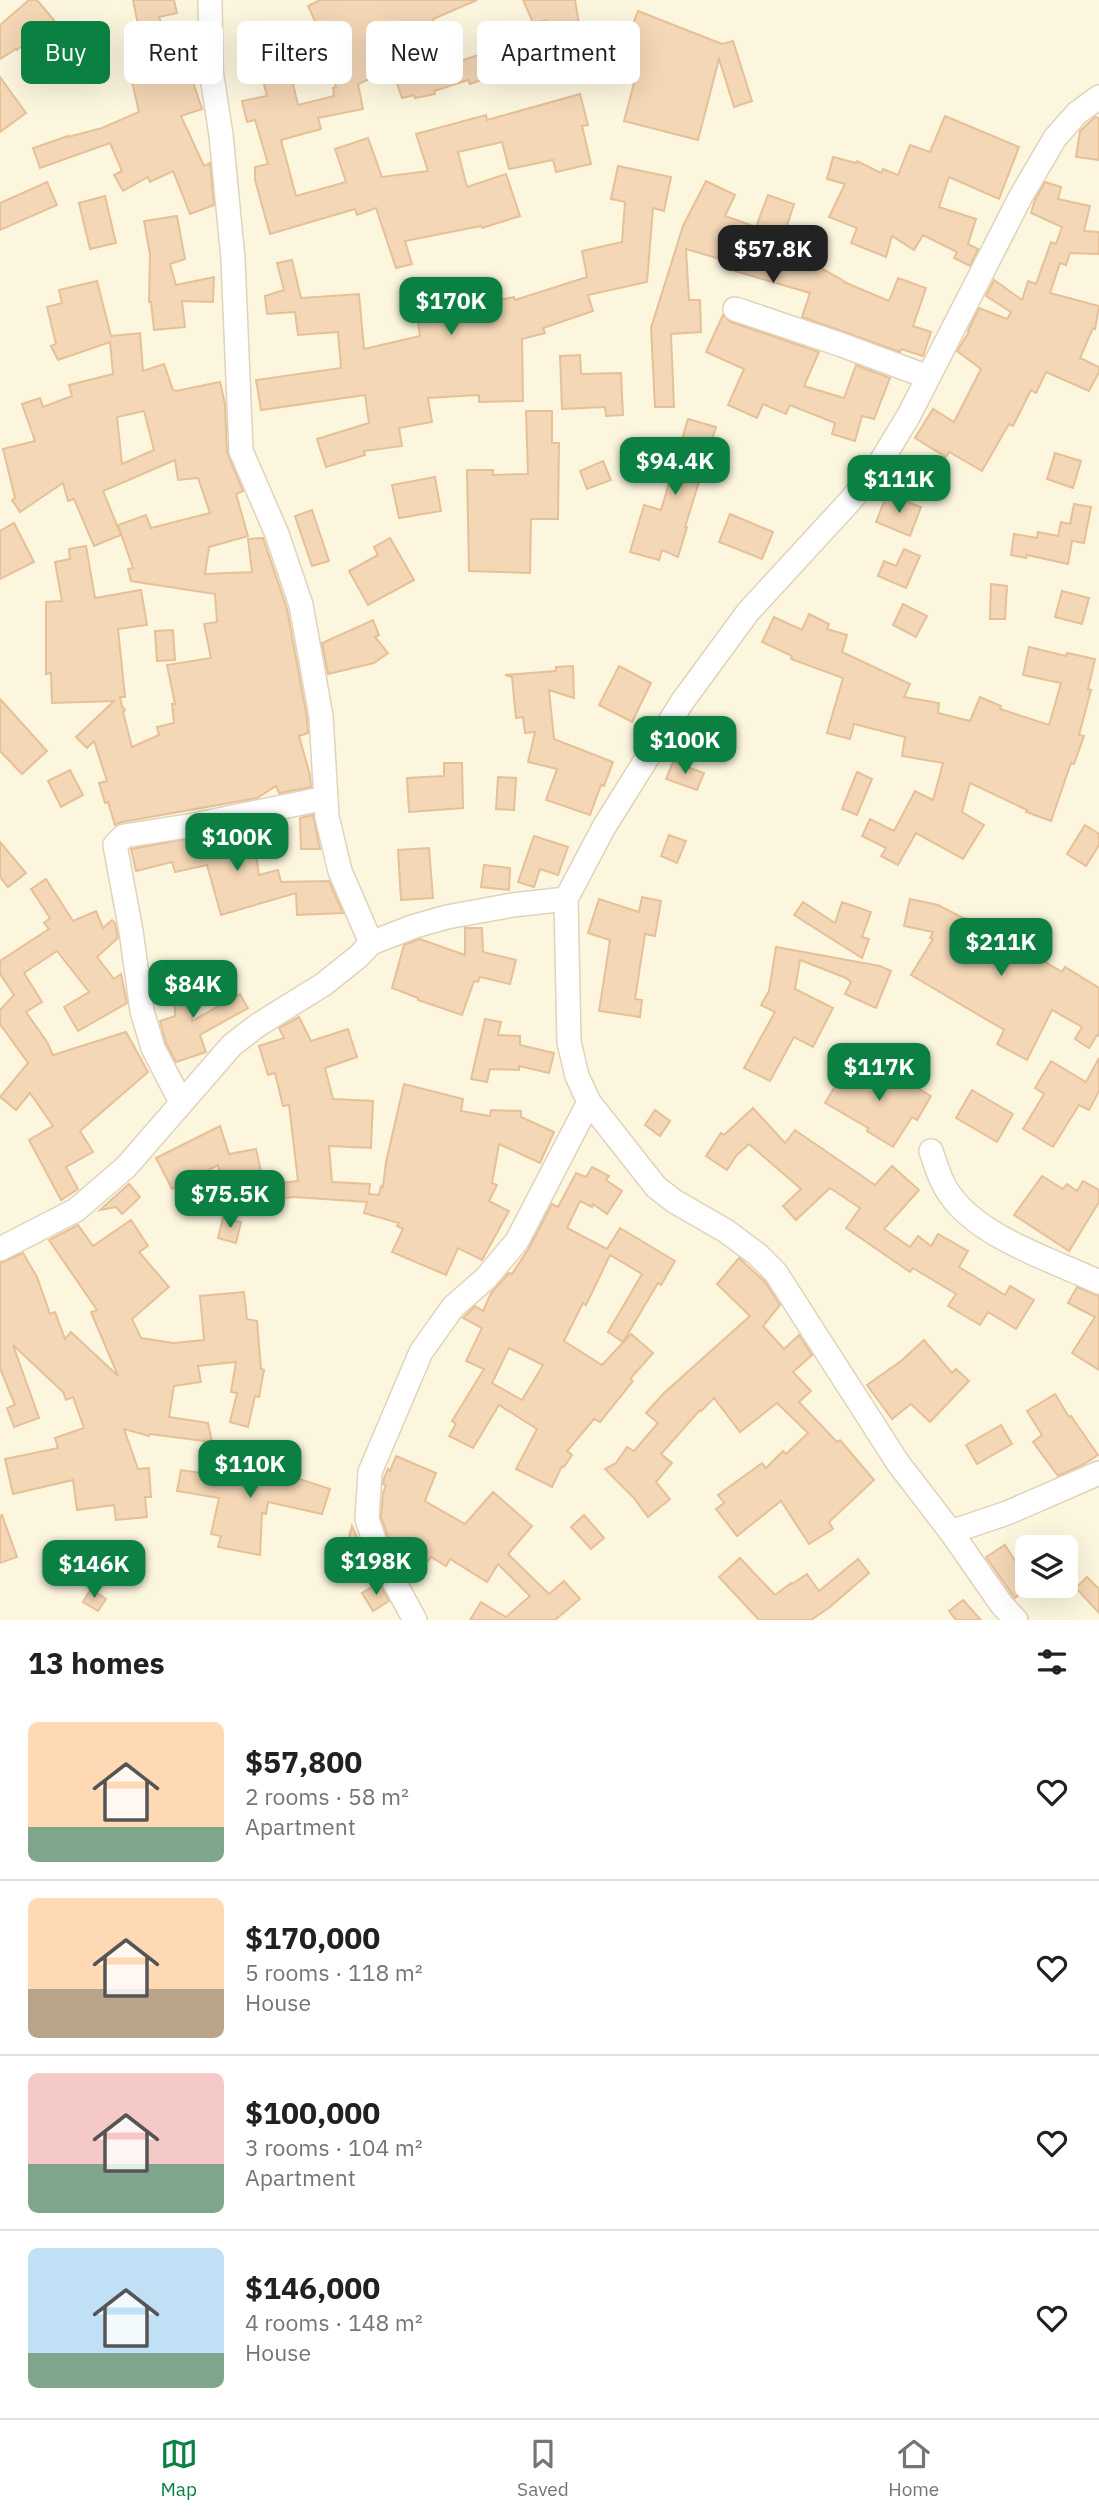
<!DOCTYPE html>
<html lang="en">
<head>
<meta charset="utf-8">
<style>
  body { margin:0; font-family:"IBM Plex Sans",sans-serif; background:#f2f2f2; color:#202124; height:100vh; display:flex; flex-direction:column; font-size:26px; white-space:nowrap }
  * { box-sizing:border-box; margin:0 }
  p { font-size:23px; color:#757577 }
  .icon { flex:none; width:38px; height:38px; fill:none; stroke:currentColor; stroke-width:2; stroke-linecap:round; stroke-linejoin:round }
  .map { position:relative; height:1620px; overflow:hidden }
  .drawer { display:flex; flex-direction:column; background:#fff; flex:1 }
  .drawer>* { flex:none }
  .hud { position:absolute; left:21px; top:21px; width:700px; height:63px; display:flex; gap:14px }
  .buttons { position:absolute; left:1015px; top:1535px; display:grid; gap:14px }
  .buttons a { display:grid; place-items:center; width:63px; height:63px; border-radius:10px; background:#fff; box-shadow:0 7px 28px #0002; font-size:35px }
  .price { position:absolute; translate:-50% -60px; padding:0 16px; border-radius:14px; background:#0b8043; color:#fff; font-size:23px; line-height:46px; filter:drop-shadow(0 2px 4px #0008) }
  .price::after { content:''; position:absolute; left:50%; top:42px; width:21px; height:16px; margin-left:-10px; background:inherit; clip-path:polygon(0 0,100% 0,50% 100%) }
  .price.current { background:#222; color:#fff }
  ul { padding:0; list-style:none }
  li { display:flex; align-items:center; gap:21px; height:175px; padding:0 28px }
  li+li { border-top:2px solid #e0e0e0 }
  li span { display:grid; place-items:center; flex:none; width:196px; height:140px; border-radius:10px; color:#555 }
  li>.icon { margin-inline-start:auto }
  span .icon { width:84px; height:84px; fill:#fffc; stroke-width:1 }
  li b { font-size:30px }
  h2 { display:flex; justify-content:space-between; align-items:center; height:84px; padding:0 28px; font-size:30px }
  .tag { padding:0 24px; border-radius:10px; background:#fff; box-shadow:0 7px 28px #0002; font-size:24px; line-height:63px }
  .tag.current { background:#0b8043; color:#fff }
  .menu { display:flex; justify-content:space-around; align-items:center; height:98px; border-top:2px solid #e0e0e0; background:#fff; font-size:19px; color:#757577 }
  .menu a { display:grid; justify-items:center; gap:4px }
  .menu .current { color:#0b8043 }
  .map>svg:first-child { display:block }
  .building { fill:#f3d7b6; stroke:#e6c096; stroke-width:2; fill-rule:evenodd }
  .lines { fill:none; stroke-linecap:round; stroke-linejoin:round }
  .street-casing { stroke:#e1d2bb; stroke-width:26 }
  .street { stroke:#fff; stroke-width:23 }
</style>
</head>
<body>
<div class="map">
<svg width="1099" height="1620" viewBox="0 0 1099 1620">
  <rect width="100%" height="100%" fill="#fdf6df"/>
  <g class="building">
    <polygon points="29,0 37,0 54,20 17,50 16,49 0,59 0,25"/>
    <polygon points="133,0 174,0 177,13 159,17 175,67 187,64 202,109 181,116 204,166 210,163 214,205 190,214 173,171 150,182 148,177 123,191 114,175 122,171 110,143 40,168 33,148 68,136 68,137 102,128 139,112 131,77 138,76 125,39 140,34"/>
    <polygon points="320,0 477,0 433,19 439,39 433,43 440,42 446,59 458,55 460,61 488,52 496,75 470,84 468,80 434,91 435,94 415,98 414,95 402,98 392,69 358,84 363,109 318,118 321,129 281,140 296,196 346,182 335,149 368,138 382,177 428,171 416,134 486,115 487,120 580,94 588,125 582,126 591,164 556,172 553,160 509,169 502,142 458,152 467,187 506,174 520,216 482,228 481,226 405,241 412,264 396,268 376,208 357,215 355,209 270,234 255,180 255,167 268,164 255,120 247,122 242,101 267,96 258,61 286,54 298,105 334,96 333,88 336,87 320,42 324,40 308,6"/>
    <polygon points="523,0 575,0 585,59 554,64 546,20 534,25"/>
    <polygon points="638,11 722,44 733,41 752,101 734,107 719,59 698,140 624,121 634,83 631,83 635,43 627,40"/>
    <polygon points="512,26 519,54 492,59 486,32"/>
    <polygon points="0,77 26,113 0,132"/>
    <polygon points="945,116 1019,147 999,199 949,177 939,207 976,219 968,244 978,249 970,266 954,258 957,252 923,235 914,250 892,236 886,257 851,243 857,228 829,217 845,184 827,179 833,157 856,163 857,161 881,173 883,169 898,175 910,145 930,152"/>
    <polygon points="1095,117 1099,118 1099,160 1076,157 1080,131"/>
    <polygon points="618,166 671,177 664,211 653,208 647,282 588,295 593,311 543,328 545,333 522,339 523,401 479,402 479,395 428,398 432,422 399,428 402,446 364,451 365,455 326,467 317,439 369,423 365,395 261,410 256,380 341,368 338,332 298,335 295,312 267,314 265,296 284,290 277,263 292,260 301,298 359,294 364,349 420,336 416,310 477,300 478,304 514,297 515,300 587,277 582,251 622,242 625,202 611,199"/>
    <polygon points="706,181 735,195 725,216 756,227 768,195 794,204 779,250 815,261 814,264 844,281 844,282 889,301 898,278 926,288 913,326 931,332 923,356 901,349 900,352 802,317 810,293 735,271 737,264 686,249 689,300 700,300 701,332 671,334 674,407 655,407 651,328 683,226"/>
    <polygon points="47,182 57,205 0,230 0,203"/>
    <polygon points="1045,182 1061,187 1058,199 1090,206 1084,231 1099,232 1099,254 1070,253 1066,265 1060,263 1050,293 1099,306 1095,329 1093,328 1080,358 1099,367 1099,372 1089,391 1046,372 1036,393 1031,390 1013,426 1009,424 982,471 949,452 946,457 915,438 933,409 954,422 981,369 957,351 969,332 968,331 979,308 1007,319 1011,312 986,296 994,280 1022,300 1028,281 1036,284 1051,242 1056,244 1062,227 1031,213 1035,200"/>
    <polygon points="105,196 116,243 90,249 79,203"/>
    <polygon points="177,216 185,259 170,264 176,285 214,277 213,302 182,301 185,327 154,330 151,302 149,302 150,254 144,221"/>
    <path d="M97,281l14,55 29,-3 3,38 21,-7 9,26 3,1 44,-9 5,22 2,48 16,39 -7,3 12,42 -39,11 -4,27 47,-2 -4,-33 15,-1 24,71 20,109 1,15 -9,3 11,39 1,12 -32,6 -3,-7 -19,12 -135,24 -7,3 -7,-23 -3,1 -6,-20 8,-2 -13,-40 -7,7 -11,-11 38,-36 -62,2 -1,-30 -5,1v-72l16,-1 -7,-39 15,-3 -1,-10 17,-3 9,52 46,-8 6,35 -29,4 7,68h-5l2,9 3,4 -2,2 9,35 27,-12 -2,-8 17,-4 -2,-19h3l-8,-39 44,-7 -7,-34 13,-2 -2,-28 -84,-13 -3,-12 5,-1 -15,-43 28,-10 5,13 59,-15 -12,-35 -20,2 -3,-20 -72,31 18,44 -27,11 -20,-47 -6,2 -5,-18 -43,29 -8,-12 3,-2 -12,-49 32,-8 -13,-37 18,-6 3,9 29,-11 -3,-11 44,-11 -3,-32 -52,18 -7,-14 5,-2 -9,-37 15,-4 -3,-13zM144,411l10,39 -32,14 -5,-47z"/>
    <polygon points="723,315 731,322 819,352 804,386 844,398 856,365 890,378 874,419 862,416 855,441 832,434 835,423 790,405 786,414 763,404 757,418 728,405 744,369 706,352"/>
    <polygon points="580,355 581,374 621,373 623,415 606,416 605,407 562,409 560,356"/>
    <polygon points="526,411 552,411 552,443 559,443 558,519 531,519 530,573 469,571 467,470 493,470 493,475 528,474"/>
    <polygon points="688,419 716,427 685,527 687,527 678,557 662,550 659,560 630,552 644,505 661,510"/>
    <polygon points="1055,453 1081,461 1073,488 1047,479"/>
    <polygon points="603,461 611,480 587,489 580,471"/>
    <polygon points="435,477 441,511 399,518 392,485"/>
    <polygon points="887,494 921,507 910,536 876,522"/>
    <polygon points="1074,504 1091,507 1084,543 1072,541 1068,564 1027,555 1026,558 1011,555 1014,534 1037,538 1038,532 1058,536 1061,522 1070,524"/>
    <polygon points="312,510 329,561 312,566 295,516"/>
    <polygon points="730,514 773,532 762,559 719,542"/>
    <polygon points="14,523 34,562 0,579 0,531"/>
    <polygon points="390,538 414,580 368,605 349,571 378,555 374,547"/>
    <polygon points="904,549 920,556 906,588 878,576 884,561 896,566"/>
    <polygon points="991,584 1007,586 1005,619 990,619"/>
    <polygon points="1062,591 1089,598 1082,624 1055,617"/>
    <polygon points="903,604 927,616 916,637 893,625"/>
    <polygon points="809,614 829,624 827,629 847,635 842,652 910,684 904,697 939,703 938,713 970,721 980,697 1001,706 1000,709 1049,725 1061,683 1023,675 1029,647 1066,656 1067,653 1095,659 1088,689 1091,690 1079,735 1084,736 1074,764 1071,763 1051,821 1026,812 1027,810 970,783 962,812 984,825 963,859 916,833 898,865 881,856 886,848 862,836 870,819 894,831 915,791 933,800 943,763 902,756 905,737 854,724 850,739 827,733 843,678 791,659 792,656 762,642 774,617 802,630"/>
    <polygon points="373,620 379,635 375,637 388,653 374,663 328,674 322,643"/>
    <polygon points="173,630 175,660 157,661 155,631"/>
    <polygon points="573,666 574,698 549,690 554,739 613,762 604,786 601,785 590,815 546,800 557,769 528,762 535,732 525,733 523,717 516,718 512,677 505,675 556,671 556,667"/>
    <polygon points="619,666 651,683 632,722 599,705"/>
    <polygon points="0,699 47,751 22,774 0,751"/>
    <polygon points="673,762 704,773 697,790 666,779"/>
    <polygon points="444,763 462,763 463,808 409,812 407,778 444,776"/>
    <polygon points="70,770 83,795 61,807 48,781"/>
    <polygon points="857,772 872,779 857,815 842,809"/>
    <polygon points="498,777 516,778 514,810 496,809"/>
    <polygon points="313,815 320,849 301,849 300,818"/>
    <polygon points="1085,825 1099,834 1099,845 1086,866 1067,854"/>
    <polygon points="252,827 259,875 278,870 281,882 329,881 343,913 297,915 296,893 221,915 207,865 175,872 172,862 136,871 131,849"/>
    <polygon points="669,835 686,841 677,863 661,856"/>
    <polygon points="534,836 568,847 558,875 540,869 534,887 518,882"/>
    <polygon points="0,842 26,873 8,887 0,877"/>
    <polygon points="429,848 433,898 401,900 398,850"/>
    <polygon points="484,865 510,868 509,890 481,887"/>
    <polygon points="46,879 73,921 96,911 103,928 112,920 115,923 118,938 97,957 114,979 121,974 127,1003 78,1031 64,1007 89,992 57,951 24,973 42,1002 26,1012 47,1042 53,1055 126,1032 148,1072 80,1131 93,1152 66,1167 78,1189 61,1200 29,1140 53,1126 30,1093 16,1110 0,1097 28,1063 0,1024 0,1010 14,995 0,974 0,961 49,929 44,923 50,918 31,889"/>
    <polygon points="642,897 661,901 655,936 645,934 635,999 642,1000 640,1017 599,1011 610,940 588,933 599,899 639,912"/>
    <polygon points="910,899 938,905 961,917 1002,931 1005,924 1028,933 1022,948 1062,972 1065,967 1099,988 1099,1036 1097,1035 1089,1048 1075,1039 1082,1027 1052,1010 1027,1060 997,1044 1004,1030 911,975 933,939 930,938 933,932 904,926"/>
    <polygon points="803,902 835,923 842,902 871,912 862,937 869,939 862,958 794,915"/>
    <polygon points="465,928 482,928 483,952 516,960 510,984 480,977 478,982 474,981 462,1015 418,1000 418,998 392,988 404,945 420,939 465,955"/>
    <polygon points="776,947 880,966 891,971 876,1008 845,994 851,982 846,978 800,960 795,989 833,1008 813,1047 794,1037 770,1081 744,1068 775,1012 761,1005 769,991"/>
    <polygon points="174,970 191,970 192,1021 240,994 248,1008 200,1035 206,1052 176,1062 166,1043 160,1021 175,1016"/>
    <polygon points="299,1017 311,1041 348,1029 357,1057 325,1068 333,1099 373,1101 371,1148 329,1146 332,1182 370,1184 369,1194 379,1195 381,1186 383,1187 386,1162 404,1084 463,1099 461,1111 490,1116 491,1110 521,1111 521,1117 554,1132 540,1163 499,1144 492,1183 497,1185 489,1201 509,1211 482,1260 458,1248 446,1275 392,1252 403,1229 397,1226 399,1223 364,1213 367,1202 294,1197 238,1204 235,1182 222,1185 218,1165 172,1189 156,1158 220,1126 229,1154 256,1149 264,1185 298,1181 289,1105 283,1106 275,1073 268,1075 259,1046 284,1038 279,1028"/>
    <polygon points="485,1019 501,1022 498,1035 520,1036 520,1045 554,1053 549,1073 519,1066 519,1070 490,1069 487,1082 471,1079"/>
    <polygon points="1099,1058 1099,1091 1089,1110 1079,1105 1053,1147 1023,1129 1044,1094 1035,1088 1051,1061 1086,1082"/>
    <polygon points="877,1064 931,1096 917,1120 912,1117 893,1147 867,1131 868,1128 825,1103 845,1070 867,1083"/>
    <polygon points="972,1090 1013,1114 997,1142 956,1118"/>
    <polygon points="753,1108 785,1143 795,1130 875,1185 892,1166 919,1190 884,1229 910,1247 918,1236 931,1246 938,1234 968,1251 959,1267 1005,1295 1010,1286 1034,1300 1016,1329 988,1312 980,1325 948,1306 956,1294 913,1268 910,1272 846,1228 860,1208 830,1188 796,1220 783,1206 801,1189 749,1144 736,1156 727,1170 706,1156 721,1133 724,1135"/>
    <polygon points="655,1110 670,1121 660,1136 645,1125"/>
    <path d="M592,1167l17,9 -3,4 16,11 -15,23 -14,-10 -1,3 -12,-6 -13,27 40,21 13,-21 55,33 -14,24 -3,-2 -35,59 -15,-10 34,-58 -32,-19 -24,50 -3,-2 -19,38 38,24 29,-31 22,19 -23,26 3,2 -33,41 -6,-3 -27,32 5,4 -8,12 -2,-1 -10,21 -36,-18 21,-40 -38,-24 -26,43 -24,-12 7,-12 -4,-3 32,-52 -18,-8 16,-33 -19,-10 12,-12 8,5 8,-18 18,-20 3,1 17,-26 23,-44 6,3 18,-34 10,4zM509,1348l34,17 -21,35 -30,-17z"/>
    <polygon points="1042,1176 1063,1189 1067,1184 1077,1191 1083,1181 1099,1190 1099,1202 1069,1251 1014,1215"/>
    <polygon points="129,1184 140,1197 133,1204 122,1214 116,1207 100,1210"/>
    <polygon points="223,1218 241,1222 236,1243 218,1238"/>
    <polygon points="131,1220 148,1246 139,1252 169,1287 132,1319 141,1338 173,1343 204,1340 200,1296 244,1292 247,1319 257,1321 261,1369 264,1370 259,1397 255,1396 248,1427 230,1422 237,1393 231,1392 236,1362 198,1366 201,1382 174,1386 169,1417 208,1423 212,1442 150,1434 149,1436 124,1429 138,1469 149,1468 151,1497 145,1497 147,1517 116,1520 114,1505 77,1510 73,1480 13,1494 5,1459 58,1448 55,1438 84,1428 73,1397 66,1400 63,1392 13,1345 39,1418 14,1427 7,1408 15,1405 0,1368 0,1263 23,1253 37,1277 50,1314 55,1312 65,1339 71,1332 118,1376 91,1312 97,1310 49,1240 78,1225 93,1246"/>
    <polygon points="739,1258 765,1282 780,1305 763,1326 784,1349 799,1335 812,1355 793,1372 811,1391 799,1402 837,1442 840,1440 874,1480 829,1522 833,1529 809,1544 781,1501 737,1536 716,1509 724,1503 718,1495 762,1463 766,1468 783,1451 786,1454 808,1433 777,1403 740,1432 714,1398 701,1411 700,1410 661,1454 672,1463 656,1482 670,1499 648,1517 633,1497 605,1469 616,1463 627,1447 634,1451 658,1423 646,1413 664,1393 750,1316 717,1284"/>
    <polygon points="1077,1287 1099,1296 1099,1370 1072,1353 1095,1317 1068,1303"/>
    <polygon points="924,1340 952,1373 956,1369 969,1381 930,1422 911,1404 892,1419 867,1385 901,1361"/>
    <polygon points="1055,1394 1069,1417 1071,1416 1098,1455 1084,1464 1058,1476 1033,1442 1042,1435 1027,1411"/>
    <polygon points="1001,1425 1012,1444 977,1464 966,1445"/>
    <polygon points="396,1456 436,1473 425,1501 465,1524 493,1492 532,1526 508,1554 549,1594 564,1581 580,1599 555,1620 470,1620 481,1602 506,1617 530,1596 498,1564 487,1582 450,1559 446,1566 431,1557 428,1561 405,1548 403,1553 392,1548 381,1517 383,1493 386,1485 383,1484 384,1478 388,1469 390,1471"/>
    <polygon points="228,1461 297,1476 296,1478 330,1489 322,1514 268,1502 266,1514 262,1513 260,1555 218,1547 221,1536 211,1534 219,1498 177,1491 181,1470 216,1475 218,1462"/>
    <polygon points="2,1515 17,1557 0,1563 0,1516"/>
    <polygon points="584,1515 604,1538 591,1549 571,1527"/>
    <polygon points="352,1526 363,1551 361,1558 344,1554"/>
    <polygon points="1005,1545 1027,1580 1027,1589 1015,1598 986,1557"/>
    <polygon points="740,1558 775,1595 791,1583 792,1584 807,1574 819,1591 858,1559 869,1573 830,1607 811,1620 759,1620 719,1577"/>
    <polygon points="1087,1577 1099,1589 1099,1613 1076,1588"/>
    <polygon points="379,1583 389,1601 373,1611 362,1593"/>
    <polygon points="91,1589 106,1599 98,1611 83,1602"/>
    <polygon points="963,1600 981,1620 956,1620 949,1611"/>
  </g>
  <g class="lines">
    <g class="street-casing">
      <g id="street">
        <polyline points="210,0 211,70 221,135 233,259 241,451 277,534 301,605 321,716 327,817 340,871 371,943"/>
        <polyline points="1099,97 1077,113 1055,138 1021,196 909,415 877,468 850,501 748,612 682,702 604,827 566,899 569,1042 577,1076 589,1102 656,1187 674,1201 726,1231 757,1254 776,1273 898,1463 951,1532 1007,1513 1099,1473"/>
        <polyline points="735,309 842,345 928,377"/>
        <polyline points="181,1102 153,1048 142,1011 131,931 115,845 124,836 194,825 326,798"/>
        <path d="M931,1151c6,18 11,35 23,49 31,39 100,61 145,82"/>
        <polyline points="0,1249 76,1210 126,1167 232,1045 258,1025 324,984 359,956 371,943 415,926 447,917 513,905 566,899"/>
        <polyline points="951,1532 1002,1605 1016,1620"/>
        <polyline points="415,1620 379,1554 367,1519 370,1472 421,1352 453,1307 486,1278 517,1241 589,1102"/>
      </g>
    </g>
    <use href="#street" class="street"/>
  </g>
</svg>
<div class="buttons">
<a><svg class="icon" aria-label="layers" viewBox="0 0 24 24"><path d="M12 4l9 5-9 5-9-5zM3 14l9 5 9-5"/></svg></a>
</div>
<b class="price current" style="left:773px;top:285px">$57.8K</b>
<b class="price" style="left:451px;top:337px">$170K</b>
<b class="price" style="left:675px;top:497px">$94.4K</b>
<b class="price" style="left:899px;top:515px">$111K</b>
<b class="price" style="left:685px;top:776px">$100K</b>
<b class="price" style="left:237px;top:873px">$100K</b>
<b class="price" style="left:1001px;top:978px">$211K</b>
<b class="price" style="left:193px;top:1020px">$84K</b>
<b class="price" style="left:879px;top:1103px">$117K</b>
<b class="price" style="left:230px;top:1230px">$75.5K</b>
<b class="price" style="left:250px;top:1500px">$110K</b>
<b class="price" style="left:376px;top:1597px">$198K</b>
<b class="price" style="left:94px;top:1600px">$146K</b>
<div class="hud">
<a class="tag current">Buy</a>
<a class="tag">Rent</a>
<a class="tag">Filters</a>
<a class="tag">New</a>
<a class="tag">Apartment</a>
</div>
</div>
<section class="drawer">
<h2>13 homes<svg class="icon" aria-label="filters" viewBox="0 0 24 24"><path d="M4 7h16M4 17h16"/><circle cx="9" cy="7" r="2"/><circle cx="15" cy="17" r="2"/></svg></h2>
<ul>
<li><span style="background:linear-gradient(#ffd9b3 75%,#7fa58c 0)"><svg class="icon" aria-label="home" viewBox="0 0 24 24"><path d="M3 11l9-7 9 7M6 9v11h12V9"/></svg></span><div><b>$57,800</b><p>2 rooms · 58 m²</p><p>Apartment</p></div><svg class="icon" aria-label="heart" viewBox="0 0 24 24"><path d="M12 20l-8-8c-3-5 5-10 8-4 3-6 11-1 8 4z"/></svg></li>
<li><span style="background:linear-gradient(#ffd9b3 65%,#b9a48a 0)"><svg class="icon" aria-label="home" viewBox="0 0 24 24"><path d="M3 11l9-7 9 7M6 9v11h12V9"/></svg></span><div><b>$170,000</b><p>5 rooms · 118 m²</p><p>House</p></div><svg class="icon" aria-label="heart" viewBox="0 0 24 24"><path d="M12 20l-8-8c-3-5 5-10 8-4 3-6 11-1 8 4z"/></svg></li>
<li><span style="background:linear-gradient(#f6c9c9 65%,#7fa58c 0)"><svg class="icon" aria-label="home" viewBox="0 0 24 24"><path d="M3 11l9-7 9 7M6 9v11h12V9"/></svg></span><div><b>$100,000</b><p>3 rooms · 104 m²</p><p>Apartment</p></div><svg class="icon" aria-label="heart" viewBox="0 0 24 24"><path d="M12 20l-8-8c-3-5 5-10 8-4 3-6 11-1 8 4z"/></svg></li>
<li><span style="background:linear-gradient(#bfe0f5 75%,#7fa58c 0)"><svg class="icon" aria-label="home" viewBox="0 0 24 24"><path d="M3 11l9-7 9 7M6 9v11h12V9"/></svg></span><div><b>$146,000</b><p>4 rooms · 148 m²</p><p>House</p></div><svg class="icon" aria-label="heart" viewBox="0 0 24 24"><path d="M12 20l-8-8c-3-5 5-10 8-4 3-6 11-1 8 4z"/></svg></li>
</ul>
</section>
<nav class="menu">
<a class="current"><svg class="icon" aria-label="map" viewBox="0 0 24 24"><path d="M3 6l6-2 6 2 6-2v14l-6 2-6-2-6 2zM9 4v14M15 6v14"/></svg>Map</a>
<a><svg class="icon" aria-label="saved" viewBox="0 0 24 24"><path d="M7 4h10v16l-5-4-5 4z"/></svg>Saved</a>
<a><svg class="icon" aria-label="home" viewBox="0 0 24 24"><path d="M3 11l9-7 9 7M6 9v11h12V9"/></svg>Home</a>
</nav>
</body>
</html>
